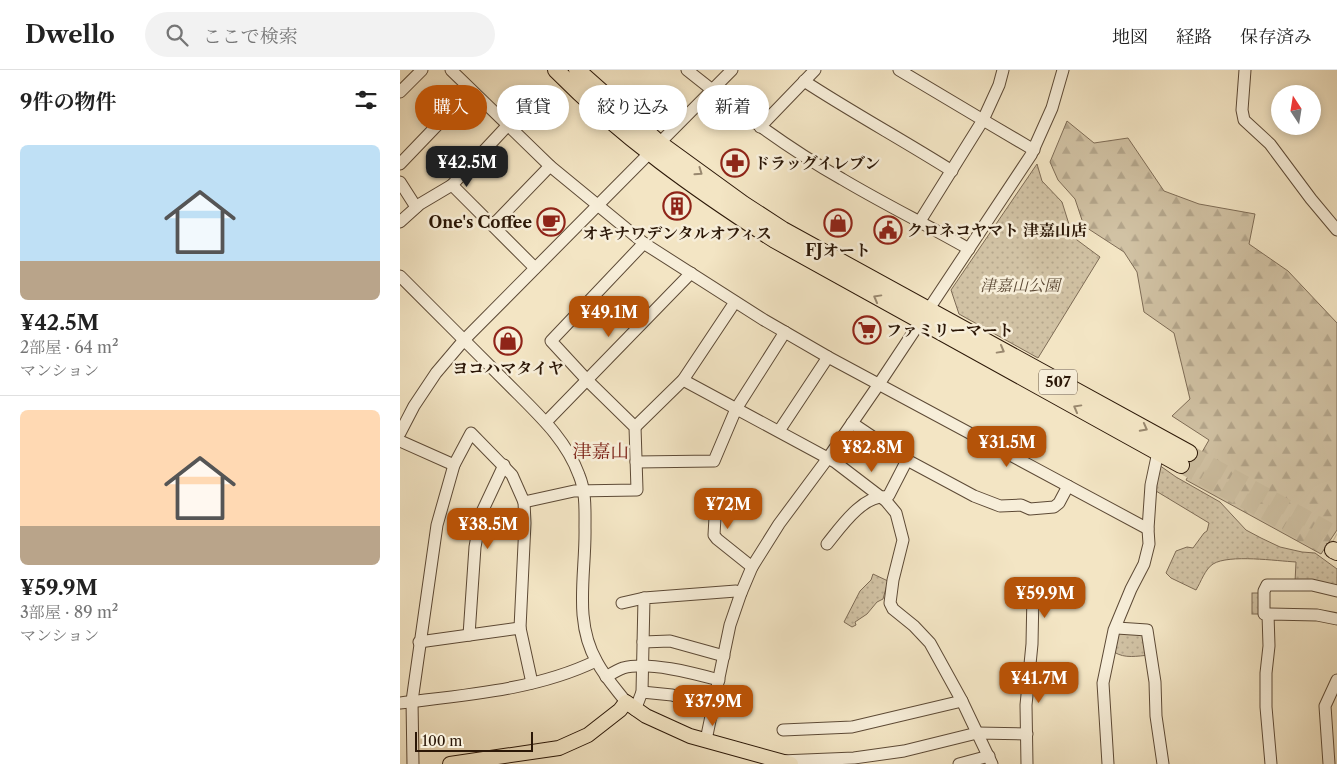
<!DOCTYPE html>
<html lang="ja">
<head>
<meta charset="utf-8">
<style>
  body { margin:0; font-family:"Libre Caslon Text","Noto Serif JP",serif; background:#f2f2f2; color:#222; height:100vh; display:flex; flex-direction:column; font-size:19px; white-space:nowrap }
  * { box-sizing:border-box; margin:0 }
  p { font-size:16px; color:#767676 }
  .icon { flex:none; width:28px; height:28px; fill:none; stroke:currentColor; stroke-width:2; stroke-linecap:round; stroke-linejoin:round }
  .map { position:relative; flex:1; overflow:hidden }
  .drawer { display:flex; flex-direction:column; background:#fff; width:400px }
  .drawer>* { flex:none }
  .top-card { position:absolute; left:15px; top:15px; width:475px; height:45px; display:flex; gap:10px }
  .needle { width:32px; rotate:348deg }
  .tools { position:absolute; left:871px; top:15px; display:grid; gap:10px }
  .tools a { display:grid; place-items:center; width:50px; height:50px; border-radius:50%; background:#fff; box-shadow:0 2px 8px #0003; font-size:25px }
  .scale { position:absolute; left:15px; bottom:12px; width:118px; box-sizing:border-box; padding-left:5px; border:2px solid #2b1707; border-top:0; font-size:14px; line-height:18px; white-space:nowrap; color:#2b1707; -webkit-text-stroke:4px #f7eed9; paint-order:stroke }
  .price { position:absolute; translate:-50% -42px; padding:0 11px; border-radius:10px; background:#b45309; color:#fff; font-size:16px; line-height:32px; filter:drop-shadow(0 1px 2px #0008) }
  .price::after { content:''; position:absolute; left:50%; top:30px; width:15px; height:11px; margin-left:-8px; background:inherit; clip-path:polygon(0 0,100% 0,50% 100%) }
  .price.selected { background:#222; color:#fff }
  ul { padding:0; list-style:none }
  li { display:grid; align-content:center; gap:10px; height:265px; padding:0 20px }
  li+li { border-top:1px solid #e0e0e0 }
  li span { display:grid; place-items:center; height:155px; border-radius:8px; color:#555 }
  li>.icon { margin-inline-start:auto }
  span .icon { width:90px; height:90px; fill:#fffc; stroke-width:1 }
  li b { font-size:21px }
  h2 { display:flex; justify-content:space-between; align-items:center; height:60px; padding:0 20px; font-size:21px }
  .chip { padding:0 18px; border-radius:22px; background:#fff; box-shadow:0 2px 8px #0003; font-size:18px; line-height:45px }
  .chip.selected { background:#b45309; color:#fff }
  header { display:flex; align-items:center; gap:30px; box-sizing:border-box; height:70px; padding:0 25px; background:#fff; border-bottom:1px solid #e0e0e0 }
  header strong { font-size:24px }
  nav { display:flex; gap:28px; margin-inline-start:auto; font-size:18px }
  .search { width:350px; height:45px; background:#f2f2f2; display:flex; align-items:center; gap:12px; box-sizing:border-box; padding:0 18px; border-radius:28px; color:#767676; font-size:19px }
  main { display:flex; flex:1; min-height:0 }
  .map>svg:first-child { display:block }
  .forest { fill:url(#forest-firs); stroke:#7e6c56 }
  .park { fill:url(#park-dots); stroke:#7e6c56 }
  .lines { fill:none; stroke-linecap:round; stroke-linejoin:round }
  .highway-tunnel { stroke:#cbbc9e; stroke-width:16; stroke-dasharray:16 8; stroke-linecap:butt }
  .minor-casing { stroke:#5d4a36; stroke-width:13 }
  .major-casing { stroke:#2b1707; stroke-width:16 }
  .highway-casing { stroke:#2b1707; stroke-width:18 }
  .minor { stroke:#f7eed9; stroke-width:11 }
  .major { stroke:#f3e5c4; stroke-width:14 }
  .highway { stroke:#f3e5c4; stroke-width:16 }
  .oneway { stroke:#99886f }
  .labels { text-anchor:middle; stroke-width:5; stroke-linejoin:round; paint-order:stroke }
  .shield { fill:#f7eed9; stroke:#685846; stroke-width:1 }
  .shield-label { font-size:15px; font-weight:bold; fill:#2b1707 }
  .poi-label { font-size:16px; font-weight:bold; fill:#2b1707; stroke:#f7eed9; text-anchor:start }
  .park-label { font-size:16px; font-style:italic; fill:#5d4a36; stroke:#f7eed9 }
  .quarter-label { font-size:19px; fill:#7a1f14; stroke:#f7eed9 }
</style>
</head>
<body>
<header>
<strong>Dwello</strong>
<div class="search"><svg class="icon" aria-label="search" viewBox="0 0 24 24"><circle cx="10" cy="10" r="6"/><path d="M15 15l6 6"/></svg>ここで検索</div>
<nav><a>地図</a><a>経路</a><a>保存済み</a></nav>
</header>
<main>
<section class="drawer">
<h2>9件の物件<svg class="icon" aria-label="filters" viewBox="0 0 24 24"><path d="M4 7h16M4 17h16"/><circle cx="9" cy="7" r="2"/><circle cx="15" cy="17" r="2"/></svg></h2>
<ul>
<li><span style="background:linear-gradient(#bfe0f5 75%,#b9a48a 0)"><svg class="icon" aria-label="home" viewBox="0 0 24 24"><path d="M3 11l9-7 9 7M6 9v11h12V9"/></svg></span><div><b>¥42.5M</b><p>2部屋 · 64 m²</p><p>マンション</p></div></li>
<li><span style="background:linear-gradient(#ffd9b3 75%,#b9a48a 0)"><svg class="icon" aria-label="home" viewBox="0 0 24 24"><path d="M3 11l9-7 9 7M6 9v11h12V9"/></svg></span><div><b>¥59.9M</b><p>3部屋 · 89 m²</p><p>マンション</p></div></li>
</ul>
</section>
<div class="map">
<svg width="937" height="694" viewBox="0 0 937 694">
  <defs>
    <pattern id="forest-firs" width="22" height="20" patternUnits="userSpaceOnUse" patternTransform="scale(1.25)"><rect width="22" height="20" fill="#d1c2a4"/><path d="M5 1l3.5 6h-7zM16 11l3.5 6h-7z" fill="#b4a68c"/></pattern>
    <pattern id="park-dots" width="8" height="8" patternUnits="userSpaceOnUse" patternTransform="scale(1.25)"><rect width="8" height="8" fill="#d1c2a4"/><path d="M2 2h.1M6 6h.1" fill="none" stroke="#b4a68c" stroke-width="1.8" stroke-linecap="round"/></pattern>
  </defs>
  <rect width="100%" height="100%" fill="#f3e5c4"/>
  <filter id="stains"><feTurbulence type="fractalNoise" baseFrequency=".004" numOctaves="4"/><feColorMatrix values="0 0 0 0 .2 0 0 0 0 .09 0 0 0 0 .02 0 0 0 .5 -.17"/></filter>
  <radialGradient id="worn" r=".72"><stop offset=".6" stop-color="#630" stop-opacity="0"/><stop offset="1" stop-color="#630" stop-opacity=".3"/></radialGradient>
  <polygon class="forest" points="667,51 694,73 728,68 764,121 799,134 855,144 849,174 888,201 937,253 937,460 921,484 786,410 809,370 772,346 790,329 774,263 744,242 737,202 724,182 684,156 675,129 658,110 650,92"/>
  <g class="park">
    <polygon points="637,94 642,111 662,132 673,167 700,187 638,288 559,244 551,220"/>
    <path d="M759,395l17,12 44,25 26,28 15,8 19,9 22,5 13,1 22,16v19l-42,-6 1,-20c-19,-1 -67,-8 -83,2 -8,5 -12,18 -17,26l-25,-12 -5,-5 10,-22 11,-4 6,1 11,-15 3,-2 2,-8 -53,-32z"/>
    <polygon points="473,504 488,511 483,529 477,532 467,544 455,552 456,555 452,557 444,552 460,521 471,510"/>
    <rect x="852" y="523" width="10" height="21"/>
    <path d="M718,563h26l6,22c-13,1 -25,4 -36,-3z"/>
  </g>
  <g class="lines">
    <g class="highway-tunnel">
      <polyline points="789,383 937,465"/>
      <polyline points="781,395 933,480"/>
    </g>
    <g class="minor-casing">
      <g id="minor">
        <polyline points="51,0 150,96 245,174 364,250 428,287 748,459"/>
        <path d="M287,0c50,40 100,78 155,109 42,25 85,46 127,70"/>
        <polyline points="499,0 583,50 520,151"/>
        <polyline points="603,0 599,15 583,50 634,80"/>
        <polyline points="845,0 842,40 844,50 870,74 911,129 937,160"/>
        <path d="M404,11c49,32 99,59 148,90"/>
        <polyline points="0,22 22,0"/>
        <polyline points="360,57 415,0"/>
        <polyline points="0,94 71,20"/>
        <polyline points="0,112 16,137"/>
        <polyline points="52,115 135,198"/>
        <polyline points="0,152 20,134 52,115 108,55"/>
        <polyline points="93,155 150,96"/>
        <polyline points="0,206 64,270 332,0"/>
        <polyline points="283,310 435,392 486,431 496,443 503,470 493,510 490,533 493,539 514,556 530,573 562,631 592,694"/>
        <polyline points="146,352 291,203"/>
        <polyline points="452,353 507,390 574,426 600,436 621,435 630,439 654,437 659,433 668,416"/>
        <polyline points="235,357 283,310 335,232"/>
        <polyline points="379,361 428,287"/>
        <path d="M0,363l14,-27 22,-33 28,-33c18,18 36,36 54,54 25,25 49,48 61,81 7,17 6,35 6,53 1,45 -12,93 12,134 8,15 19,27 29,40"/>
        <polyline points="0,371 54,395"/>
        <polyline points="236,392 314,391 336,339 385,262"/>
        <polyline points="315,447 314,465 317,469 352,497"/>
        <path d="M427,474c13,-16 36,-50 60,-47l2,-2 18,-35"/>
        <polyline points="222,533 244,528"/>
        <polyline points="864,544 864,521 867,515 912,515 937,521"/>
        <polyline points="120,558 125,453 124,432"/>
        <polyline points="717,558 747,560 755,612 756,646 763,694"/>
        <polyline points="69,565 75,477 81,444 104,395"/>
        <polyline points="19,572 120,558 132,613"/>
        <polyline points="243,572 270,571 324,586"/>
        <path d="M206,607c5,-3 11,-7 17,-9 25,-7 70,5 96,12"/>
        <polyline points="242,622 272,625 314,638"/>
        <path d="M0,633c65,-8 136,-13 196,-42"/>
        <polyline points="235,640 242,622 244,528 336,521 341,523"/>
        <polyline points="383,660 452,657 562,631"/>
        <polyline points="306,670 330,555 341,523 352,497 379,454 428,388 479,314 631,85 652,38 663,0"/>
        <polyline points="381,691 454,688 504,681 577,663 627,664"/>
        <polyline points="13,694 12,631 37,455 54,395 71,363 112,405 124,432 174,421 237,420 235,357 187,310 151,271 244,173"/>
        <polyline points="559,694 589,686"/>
        <polyline points="627,694 626,635 632,574 633,523"/>
        <polyline points="708,694 703,613 714,560 731,519 744,494 749,474 748,459 751,415 758,382"/>
        <polyline points="871,694 866,637 866,603 869,576 868,544 917,545 937,549"/>
        <polyline points="929,694 925,636 937,610"/>
      </g>
    </g>
    <g class="major-casing">
      <polyline id="major" points="50,694 159,678 188,665 220,640 226,632 246,646 290,666 391,694"/>
    </g>
    <g class="highway-casing">
      <g id="highway">
        <path d="M156,0c65,66 141,120 219,170l406,225"/>
        <polyline points="177,0 259,73 343,134 383,160 789,383"/>
        <polyline points="933,480 937,482"/>
      </g>
    </g>
    <use href="#minor" class="minor"/>
    <use href="#major" class="major"/>
    <use href="#highway" class="highway"/>
  </g>
  <defs><path id="oneway-chevron" d="M-2-3.5L2.5 0L-2 3.5" fill="none" stroke-width="1.6" stroke-linecap="round" stroke-linejoin="round" transform="scale(1.25)"/></defs>
  <g class="oneway">
    <use href="#oneway-chevron" transform="translate(299 102) rotate(35)"/>
    <use href="#oneway-chevron" transform="translate(477 228) rotate(-151)"/>
    <use href="#oneway-chevron" transform="translate(601 280) rotate(29)"/>
    <use href="#oneway-chevron" transform="translate(677 338) rotate(-151)"/>
    <use href="#oneway-chevron" transform="translate(744 358) rotate(28)"/>
  </g>
  <defs>
    <g id="pharmacy-ring" transform="scale(1.4375)"><circle r="9.5" fill="#f7eed9" stroke="#8f2418" stroke-width="1.5"/><path d="M-2-6h4v4h4v4h-4v4h-4v-4h-4v-4h4Z" fill="#8f2418"/></g>
    <g id="building-ring" transform="scale(1.4375)"><circle r="9.5" fill="#f7eed9" stroke="#8f2418" stroke-width="1.5"/><path d="M-4-6H4V6H1V3H-1V6H-4ZM-2.5-4.3h1.7v1.8h-1.7ZM.8-4.3h1.7v1.8H.8ZM-2.5-1h1.7V.8h-1.7ZM.8-1h1.7V.8H.8Z" fill="#8f2418"/></g>
    <g id="cafe-ring" transform="scale(1.4375)"><circle r="9.5" fill="#f7eed9" stroke="#8f2418" stroke-width="1.5"/><path d="M-5.5-4.5H6V0H3Q3 3.5 0 3.5H-2.5Q-5.5 3.5-5.5 0ZM3-3.2v2h1.7v-2ZM-6 4.5H4V6H-6Z" fill="#8f2418"/></g>
    <g id="shop-ring" transform="scale(1.4375)"><circle r="9.5" fill="#f7eed9" stroke="#8f2418" stroke-width="1.5"/><path d="M-5-2.5h2.3a2.7 3.5 0 0 1 5.4 0H5L5.5 6h-11ZM-1.5-2.5h3a1.5 2.3 0 0 0-3 0Z" fill="#8f2418"/></g>
    <g id="civic-ring" transform="scale(1.4375)"><circle r="9.5" fill="#f7eed9" stroke="#8f2418" stroke-width="1.5"/><path d="M-.6-6.5H3V-4.5H.6V-3L4-1V1h2V6H-6V1h2V-1L-.6-3ZM-1.2 2.5V6h2.4V2.5Z" fill="#8f2418"/></g>
    <g id="supermarket-ring" transform="scale(1.4375)"><circle r="9.5" fill="#f7eed9" stroke="#8f2418" stroke-width="1.5"/><path d="M-6-5.5h2.5l.6 2H6L4.5 2H-2.5L-4.4-4H-6ZM-1.5 3.2a1.3 1.3 0 1 0 .1 0ZM3 3.2a1.3 1.3 0 1 0 .1 0Z" fill="#8f2418"/></g>
  </defs>
  <g fill-rule="evenodd">
    <use href="#pharmacy-ring" x="335" y="93"/>
    <use href="#building-ring" x="277" y="136"/>
    <use href="#cafe-ring" x="151" y="152"/>
    <use href="#shop-ring" x="438" y="153"/>
    <use href="#civic-ring" x="488" y="160"/>
    <use href="#supermarket-ring" x="467" y="260"/>
    <use href="#shop-ring" x="108" y="271"/>
  </g>
  <g class="labels">
    <rect class="shield" x="639" y="299.5" width="38" height="25" rx="4"/>
    <g class="shield-label">
      <text x="658" y="317">507</text>
    </g>
    <g class="poi-label">
      <text x="354" y="99">ドラッグイレブン</text>
      <text x="132" y="158" text-anchor="end">One's Coffee</text>
      <text x="507" y="166">クロネコヤマト 津嘉山店</text>
      <text x="277" y="169" text-anchor="middle">オキナワデンタルオフィス</text>
      <text x="438" y="186" text-anchor="middle">FJオート</text>
      <text x="486" y="266">ファミリーマート</text>
      <text x="108" y="304" text-anchor="middle">ヨコハマタイヤ</text>
    </g>
    <g class="park-label">
      <text x="620" y="221">津嘉山公園</text>
    </g>
    <g class="quarter-label">
      <text x="201" y="388">津嘉山</text>
    </g>
  </g>
  <rect width="100%" height="100%" filter="url(#stains)"/>
  <rect width="100%" height="100%" fill="url(#worn)"/>
</svg>
<div class="tools">
<a><svg class="needle" viewBox="-14 -14 28 28"><path d="M0-13l5 13h-10z" fill="#e53935"/><path d="M0 13l5-13h-10z" fill="#767676"/></svg></a>
</div>
<div class="scale">100 m</div>
<b class="price selected" style="left:67px;top:118px">¥42.5M</b>
<b class="price" style="left:209px;top:268px">¥49.1M</b>
<b class="price" style="left:607px;top:398px">¥31.5M</b>
<b class="price" style="left:472px;top:403px">¥82.8M</b>
<b class="price" style="left:328px;top:460px">¥72M</b>
<b class="price" style="left:88px;top:480px">¥38.5M</b>
<b class="price" style="left:645px;top:549px">¥59.9M</b>
<b class="price" style="left:639px;top:634px">¥41.7M</b>
<b class="price" style="left:313px;top:657px">¥37.9M</b>
<div class="top-card">
<a class="chip selected">購入</a>
<a class="chip">賃貸</a>
<a class="chip">絞り込み</a>
<a class="chip">新着</a>
</div>
</div>
</main>
</body>
</html>
